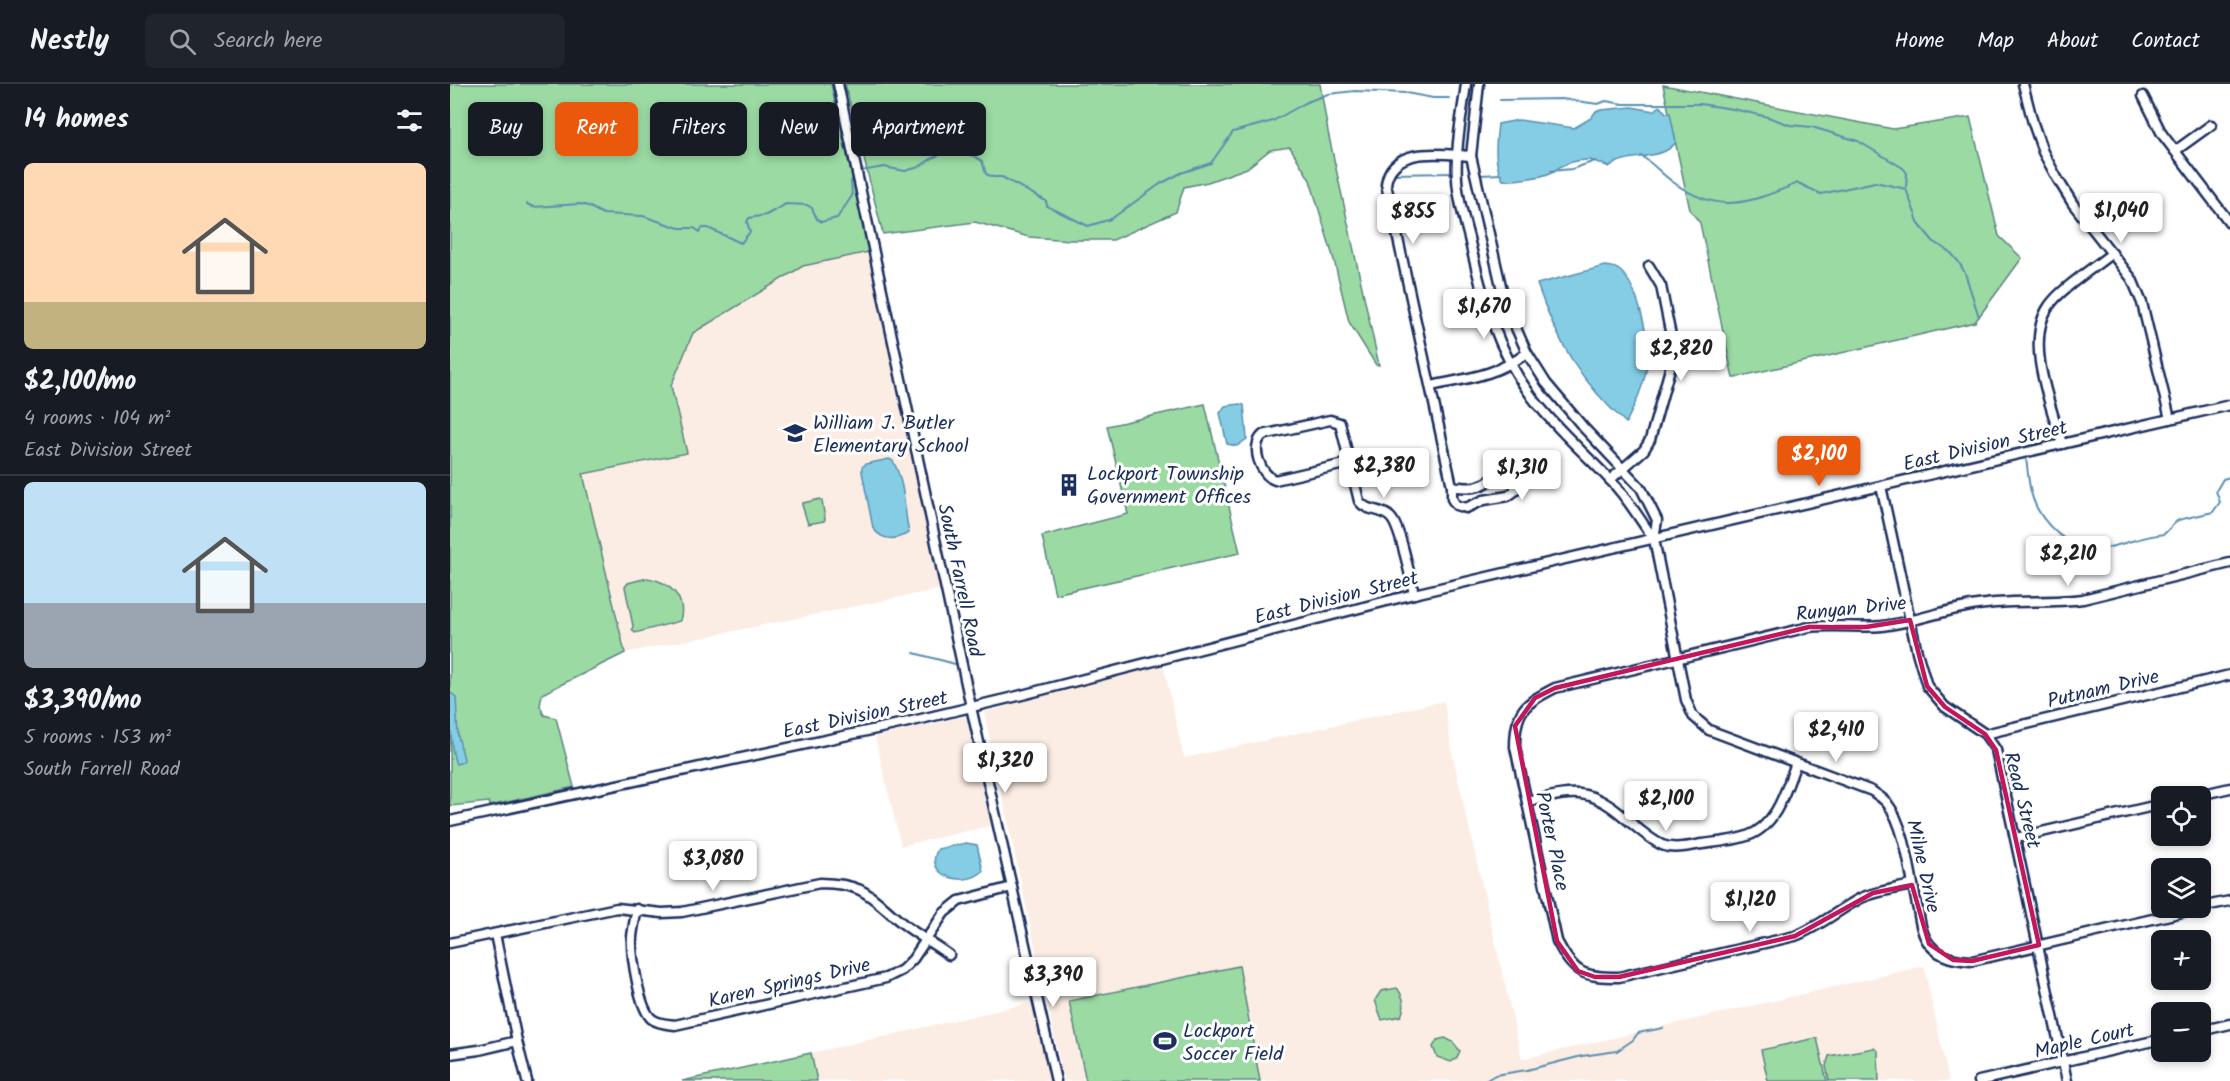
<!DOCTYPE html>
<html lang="en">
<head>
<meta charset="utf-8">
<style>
  body { margin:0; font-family:Kalam,sans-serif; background:#20242c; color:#f1f3f6; height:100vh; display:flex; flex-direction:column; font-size:22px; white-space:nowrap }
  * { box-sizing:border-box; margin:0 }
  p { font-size:20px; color:#9ea1a6 }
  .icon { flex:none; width:33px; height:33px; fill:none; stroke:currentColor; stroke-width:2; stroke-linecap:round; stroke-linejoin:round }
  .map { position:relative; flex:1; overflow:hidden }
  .panel { display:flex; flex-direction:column; background:#171b24; width:450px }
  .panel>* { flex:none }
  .banner { position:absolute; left:18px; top:18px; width:570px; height:54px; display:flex; gap:12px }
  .fabs { position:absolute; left:1701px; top:702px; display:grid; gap:12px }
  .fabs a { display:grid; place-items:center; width:60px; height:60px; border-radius:9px; background:#171b24; box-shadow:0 3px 9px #0003; font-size:30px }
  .price { position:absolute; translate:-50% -51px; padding:0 14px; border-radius:6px; background:#fff; color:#222; font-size:20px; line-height:39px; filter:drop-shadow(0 2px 3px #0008) }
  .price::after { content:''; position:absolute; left:50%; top:36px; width:18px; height:14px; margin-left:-9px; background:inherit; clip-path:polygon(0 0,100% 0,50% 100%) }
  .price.on { background:#ea580c; color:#fff }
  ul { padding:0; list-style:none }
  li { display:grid; align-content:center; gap:12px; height:318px; padding:0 24px }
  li+li { border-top:2px solid #363941 }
  li span { display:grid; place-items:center; height:186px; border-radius:9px; color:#555 }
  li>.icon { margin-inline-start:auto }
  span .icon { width:108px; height:108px; fill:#fffc; stroke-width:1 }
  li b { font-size:26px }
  h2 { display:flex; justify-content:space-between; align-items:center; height:72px; padding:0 24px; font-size:26px }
  .pill { padding:0 21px; border-radius:9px; background:#171b24; box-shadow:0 3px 9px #0003; font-size:21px; line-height:54px }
  .pill.on { background:#ea580c; color:#fff }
  header { display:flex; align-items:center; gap:36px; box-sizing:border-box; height:84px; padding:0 30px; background:#171b24; border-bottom:2px solid #363941 }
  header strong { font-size:28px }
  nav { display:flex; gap:33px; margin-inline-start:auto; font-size:21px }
  .search { width:420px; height:54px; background:#20242c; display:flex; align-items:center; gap:15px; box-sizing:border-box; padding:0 21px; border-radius:9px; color:#9ea1a6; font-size:22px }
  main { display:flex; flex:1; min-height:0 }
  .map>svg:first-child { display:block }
  .built { fill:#fcede4 }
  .green { fill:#9bdaa3; stroke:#5b8480; stroke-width:1.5 }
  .water { fill:#84cde5; stroke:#5a8eaf; stroke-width:1.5 }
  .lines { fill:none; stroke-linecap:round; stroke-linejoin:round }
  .stream { stroke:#5a8eaf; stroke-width:2 }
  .minor-casing { stroke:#1b2f5e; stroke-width:13 }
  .minor { stroke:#fff; stroke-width:8 }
  .marked { fill:none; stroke:#c2185b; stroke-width:4.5; stroke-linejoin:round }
  .labels { text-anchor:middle; stroke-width:6; stroke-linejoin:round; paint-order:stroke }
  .poi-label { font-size:20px; fill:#1b2f5e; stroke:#fff; text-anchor:start }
  .street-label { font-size:20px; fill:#1b2f5e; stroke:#fff }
</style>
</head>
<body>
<header>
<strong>Nestly</strong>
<div class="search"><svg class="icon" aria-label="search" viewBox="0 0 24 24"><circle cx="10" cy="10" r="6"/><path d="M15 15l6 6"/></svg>Search here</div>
<nav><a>Home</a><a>Map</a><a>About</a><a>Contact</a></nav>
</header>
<main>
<section class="panel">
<h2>14 homes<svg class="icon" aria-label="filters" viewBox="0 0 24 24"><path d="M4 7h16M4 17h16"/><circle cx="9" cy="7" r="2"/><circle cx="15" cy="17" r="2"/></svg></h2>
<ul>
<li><span style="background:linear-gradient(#ffd9b3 75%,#c2b280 0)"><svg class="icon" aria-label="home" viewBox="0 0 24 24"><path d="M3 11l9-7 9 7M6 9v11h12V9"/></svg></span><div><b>$2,100/mo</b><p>4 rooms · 104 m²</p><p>East Division Street</p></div></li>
<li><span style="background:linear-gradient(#bfe0f5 65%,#9aa5b1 0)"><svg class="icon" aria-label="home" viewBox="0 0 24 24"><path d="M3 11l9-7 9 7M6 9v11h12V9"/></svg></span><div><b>$3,390/mo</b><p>5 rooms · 153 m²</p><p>South Farrell Road</p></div></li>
</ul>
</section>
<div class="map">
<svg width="1780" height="997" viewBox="0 0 1780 997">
  <rect width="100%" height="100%" fill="#fff"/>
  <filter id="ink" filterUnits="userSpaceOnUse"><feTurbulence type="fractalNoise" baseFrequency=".0167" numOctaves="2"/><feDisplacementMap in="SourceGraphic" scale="12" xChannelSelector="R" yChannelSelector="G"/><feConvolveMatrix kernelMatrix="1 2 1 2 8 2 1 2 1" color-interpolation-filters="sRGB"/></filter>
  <g filter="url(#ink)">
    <g class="built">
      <polygon points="419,168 491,505 175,569 133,390 237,369 221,302 243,249 353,182"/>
      <polygon points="713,580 734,674 994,617 1003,673 1072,975 1474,882 1499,997 614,997 534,628"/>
      <polygon points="520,631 544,741 451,762 425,653"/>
      <polygon points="581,919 600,997 367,997 361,969"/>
    </g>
    <g class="green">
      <polygon points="0,0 381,0 419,168 353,182 243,249 221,302 237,369 133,390 175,569 92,610 90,622 94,631 106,634 124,703 40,722 39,718 0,722"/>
      <polygon points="395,0 870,0 878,48 929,281 926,281 899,238 884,176 860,96 840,63 820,66 797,84 758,98 734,103 726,128 663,156 621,156 579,153 525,138 433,150"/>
      <polygon points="1213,1 1443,45 1520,33 1549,152 1572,174 1525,238 1283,294 1250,139 1240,126"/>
      <polygon points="755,320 790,469 605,510 592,452 678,430 657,342"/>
      <polygon points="370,415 372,417 375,435 374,437 358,440 352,421 353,419"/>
      <path d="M197,494c22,3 40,20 33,43l-45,12 -3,-4 1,-3 -8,-39 3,-4z"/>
      <polygon points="789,882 810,997 636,997 619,917"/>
      <path d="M947,904c7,9 9,18 4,28l-19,4 -7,-20 6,-9z"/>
      <polygon points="995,954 1003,958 1010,967 1007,974 1001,978 987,973 983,963 987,956"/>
      <polygon points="1367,954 1377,997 1318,997 1311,966"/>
      <polygon points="1424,964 1428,967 1429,997 1379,997 1376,982 1379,972"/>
      <polygon points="361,969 367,997 232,997"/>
    </g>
    <g class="water">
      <path d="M1210,22l6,7h4l6,29c-14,20 -48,10 -67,25 -7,-3 -15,-7 -22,-7 -13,0 -26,5 -35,12 -8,5 -39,9 -49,8 -10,-16 -7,-38 -5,-56l21,-4 55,8 17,-10 5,-7 5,-1 31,-3 22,4z"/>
      <path d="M1155,182c5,1 10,1 14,4 19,14 32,73 28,96 -3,20 -13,40 -21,57 -45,-41 -69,-81 -89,-139z"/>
      <polygon points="790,320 794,321 797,355 787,362 777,360 770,329 775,322"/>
      <path d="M439,375l4,2c12,21 11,49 16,72 -14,7 -26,9 -36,-5l-11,-56v-5l4,-3z"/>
      <path d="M0,608l6,5 2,39 6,23 -1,3 -7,2c-6,-12 -6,-55 -6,-72z"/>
      <path d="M516,759l11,2 6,26c-18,18 -61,4 -45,-22z"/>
    </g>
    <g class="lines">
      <g class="stream">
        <polyline points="1050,16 1112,15 1148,20 1156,17 1173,20 1250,20 1283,25 1318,33 1340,41 1362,43 1408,57 1453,84 1457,89 1456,105 1469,140 1483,157 1501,169 1508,177 1515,189 1529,233"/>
        <path d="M1191,72c12,7 20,18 32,26 46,34 76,21 125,1l23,11 54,-12 31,7"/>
        <polyline points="411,87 434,83 455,87 469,83 484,73 500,67 524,72 532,77 536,90 543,93 552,93 596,117 597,122 638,142 661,135 710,100 731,89 761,79 783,48 823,37 857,18 878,10 905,7 956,9 983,14 999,14"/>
        <polyline points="1101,87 1122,85 1145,77"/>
        <polyline points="941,90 1003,89"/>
        <polyline points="1031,91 1051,90"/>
        <polyline points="77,120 83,123 130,120 138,122 153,130 193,132 229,144 244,144 250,148 252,144 258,144 291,159 300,148 297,138 299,134 316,131 336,120 357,121 362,124 367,135 371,138 387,134 402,112 401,97 403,95"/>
        <path d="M1576,375c2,11 2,22 5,33 7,29 38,60 69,57 21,-3 41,-13 64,-15l14,-14 35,-8 7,-10 -4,-11 7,-12 7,-2"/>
        <polyline points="464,569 505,580"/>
        <polyline points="1035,997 1045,991 1077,986 1132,972 1167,967 1183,956 1188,949 1213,944"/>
      </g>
      <g class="minor-casing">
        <g id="minor">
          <polyline points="388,0 521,623 606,997"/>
          <path d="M1016,0c-4,31 -11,64 -9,95 1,20 7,40 12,59 13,58 27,111 63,159 23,31 52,55 78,83 18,18 29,39 44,59"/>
          <polyline points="1029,0 1021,72 1055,219 1077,269 1096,299 1134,344 1189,402"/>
          <polyline points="1573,0 1583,39 1593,68 1607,94 1623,120 1682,195 1692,219 1720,335"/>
          <polyline points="1693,12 1712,50 1780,139"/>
          <polyline points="1725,67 1761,41"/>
          <path d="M981,302c37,-8 64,-10 96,-33"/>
          <path d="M1612,360c-11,-39 -38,-102 -13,-138 11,-17 46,-39 63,-53"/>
          <path d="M899,379l-74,17c-15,-5 -25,-34 -12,-45l67,-15 10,3 19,78c9,12 22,6 32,17 10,11 19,59 23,76"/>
          <polyline points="1160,396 1194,366 1200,356 1223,274 1222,257 1211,202 1199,182"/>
          <path d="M1002,402c12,2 23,3 34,-3 8,-4 11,-11 21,-12 7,6 8,10 8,20l-7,5 -24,4 -18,8 -10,-3 -4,-6v-13l-66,-302c5,-39 56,-30 85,-28"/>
          <polyline points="1431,402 1467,568 1477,602 1495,623 1535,650 1546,666 1617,997"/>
          <path d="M1192,406l15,30 -3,19 32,161 7,16 16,14 163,61c5,4 11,7 15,12 19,23 24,77 31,107 2,12 4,26 12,35 11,13 26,15 42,16l228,-53"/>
          <polyline points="1535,650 1780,591"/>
          <polyline points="1745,712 1780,704"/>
          <path d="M1077,718c19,-4 39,-11 59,-7 30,7 49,37 76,50 12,5 28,1 40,-1 15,-2 31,-3 45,-8 30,-10 39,-47 49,-73"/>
          <polyline points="0,737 454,639 568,612 964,510 1780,321"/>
          <polyline points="1566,754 1712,720"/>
          <path d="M1462,801c-17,4 -35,6 -51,13 -23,12 -42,29 -66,38l-176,41c-36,0 -45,-3 -62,-36l-42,-194c0,-37 9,-43 40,-59l254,-61c25,-3 49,1 73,-1 35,-4 69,-19 104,-22 32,-4 65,-1 97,-5l147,-36"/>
          <polyline points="1750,823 1780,817"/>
          <path d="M187,825c-2,9 -4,19 -5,28 -1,17 7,72 20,82 7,5 15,5 23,6l211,-47 16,-8 11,-11 31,-46 15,-12 53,-14"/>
          <polyline points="45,850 67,957 77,997"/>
          <path d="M0,859l167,-35 45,5 20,-1 138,-29c47,1 49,13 82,40 15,12 32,21 47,32"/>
          <polyline points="1750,947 1780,940"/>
          <polyline points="0,970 29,966 67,957"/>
          <polyline points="1529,997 1712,955"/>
        </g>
      </g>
      <use href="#minor" class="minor"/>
    </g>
  </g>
  <path class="marked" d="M1460,536l17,66 18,21 40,27 11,16 43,195 -67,16 -19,-1 -24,-16 -17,-59 -39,8 -78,43 -176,41h-24l-17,-6 -21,-30 -42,-215 20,-28 20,-10 254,-61h57z"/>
  <defs>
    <g id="school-bare" transform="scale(1.8)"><path d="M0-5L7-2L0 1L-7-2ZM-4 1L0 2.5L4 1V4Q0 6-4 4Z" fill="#1b2f5e" stroke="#fff" stroke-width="2.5" paint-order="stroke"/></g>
    <g id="building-bare" transform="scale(1.8)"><path d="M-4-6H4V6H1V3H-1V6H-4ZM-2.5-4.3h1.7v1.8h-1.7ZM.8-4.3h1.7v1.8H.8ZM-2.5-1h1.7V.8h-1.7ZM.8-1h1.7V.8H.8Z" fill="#1b2f5e" stroke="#fff" stroke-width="2.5" paint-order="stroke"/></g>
    <g id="stadium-bare" transform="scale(1.8)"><path d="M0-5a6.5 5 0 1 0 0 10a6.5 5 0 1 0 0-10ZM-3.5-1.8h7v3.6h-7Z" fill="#1b2f5e" stroke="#fff" stroke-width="2.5" paint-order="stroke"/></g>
  </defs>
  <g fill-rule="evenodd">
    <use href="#school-bare" x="345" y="349"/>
    <use href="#building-bare" x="619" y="401"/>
    <use href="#stadium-bare" x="715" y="957"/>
  </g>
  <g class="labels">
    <g class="poi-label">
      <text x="363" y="345">William J. Butler<tspan x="363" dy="23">Elementary School</tspan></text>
      <text x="637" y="396">Lockport Township<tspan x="637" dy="23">Government Offices</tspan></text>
      <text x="733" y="953">Lockport<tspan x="733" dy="23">Soccer Field</tspan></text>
    </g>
    <g class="street-label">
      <text transform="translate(1535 361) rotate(-13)" y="7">East Division Street</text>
      <text transform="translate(511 496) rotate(78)" y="7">South Farrell Road</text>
      <text transform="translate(886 513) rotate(-14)" y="7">East Division Street</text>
      <text transform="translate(1401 524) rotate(-6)" y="7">Runyan Drive</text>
      <text transform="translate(1653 604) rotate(-13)" y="7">Putnam Drive</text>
      <text transform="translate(415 630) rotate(-12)" y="7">East Division Street</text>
      <text transform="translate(1573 716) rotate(76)" y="7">Read Street</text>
      <text transform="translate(1103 757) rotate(78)" y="7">Porter Place</text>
      <text transform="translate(1474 782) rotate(77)" y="7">Milne Drive</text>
      <text transform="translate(339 898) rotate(-13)" y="7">Karen Springs Drive</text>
      <text transform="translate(1634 956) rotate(-13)" y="7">Maple Court</text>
    </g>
  </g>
</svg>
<div class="fabs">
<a><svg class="icon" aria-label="locate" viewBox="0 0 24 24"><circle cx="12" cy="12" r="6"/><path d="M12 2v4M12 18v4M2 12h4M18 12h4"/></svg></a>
<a><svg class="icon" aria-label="layers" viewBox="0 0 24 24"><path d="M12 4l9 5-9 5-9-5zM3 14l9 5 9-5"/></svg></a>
<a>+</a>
<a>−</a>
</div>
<b class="price" style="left:1671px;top:160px">$1,040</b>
<b class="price" style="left:963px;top:161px">$855</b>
<b class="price" style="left:1034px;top:256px">$1,670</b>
<b class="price" style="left:1231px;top:298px">$2,820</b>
<b class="price on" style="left:1369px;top:403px">$2,100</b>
<b class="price" style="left:934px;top:415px">$2,380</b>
<b class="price" style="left:1072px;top:417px">$1,310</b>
<b class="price" style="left:1618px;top:503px">$2,210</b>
<b class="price" style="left:1386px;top:679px">$2,410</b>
<b class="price" style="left:555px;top:710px">$1,320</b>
<b class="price" style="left:1216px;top:748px">$2,100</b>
<b class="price" style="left:263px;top:808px">$3,080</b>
<b class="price" style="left:1300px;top:849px">$1,120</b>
<b class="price" style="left:603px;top:924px">$3,390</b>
<div class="banner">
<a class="pill">Buy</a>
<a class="pill on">Rent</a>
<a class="pill">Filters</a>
<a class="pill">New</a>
<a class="pill">Apartment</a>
</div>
</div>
</main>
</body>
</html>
